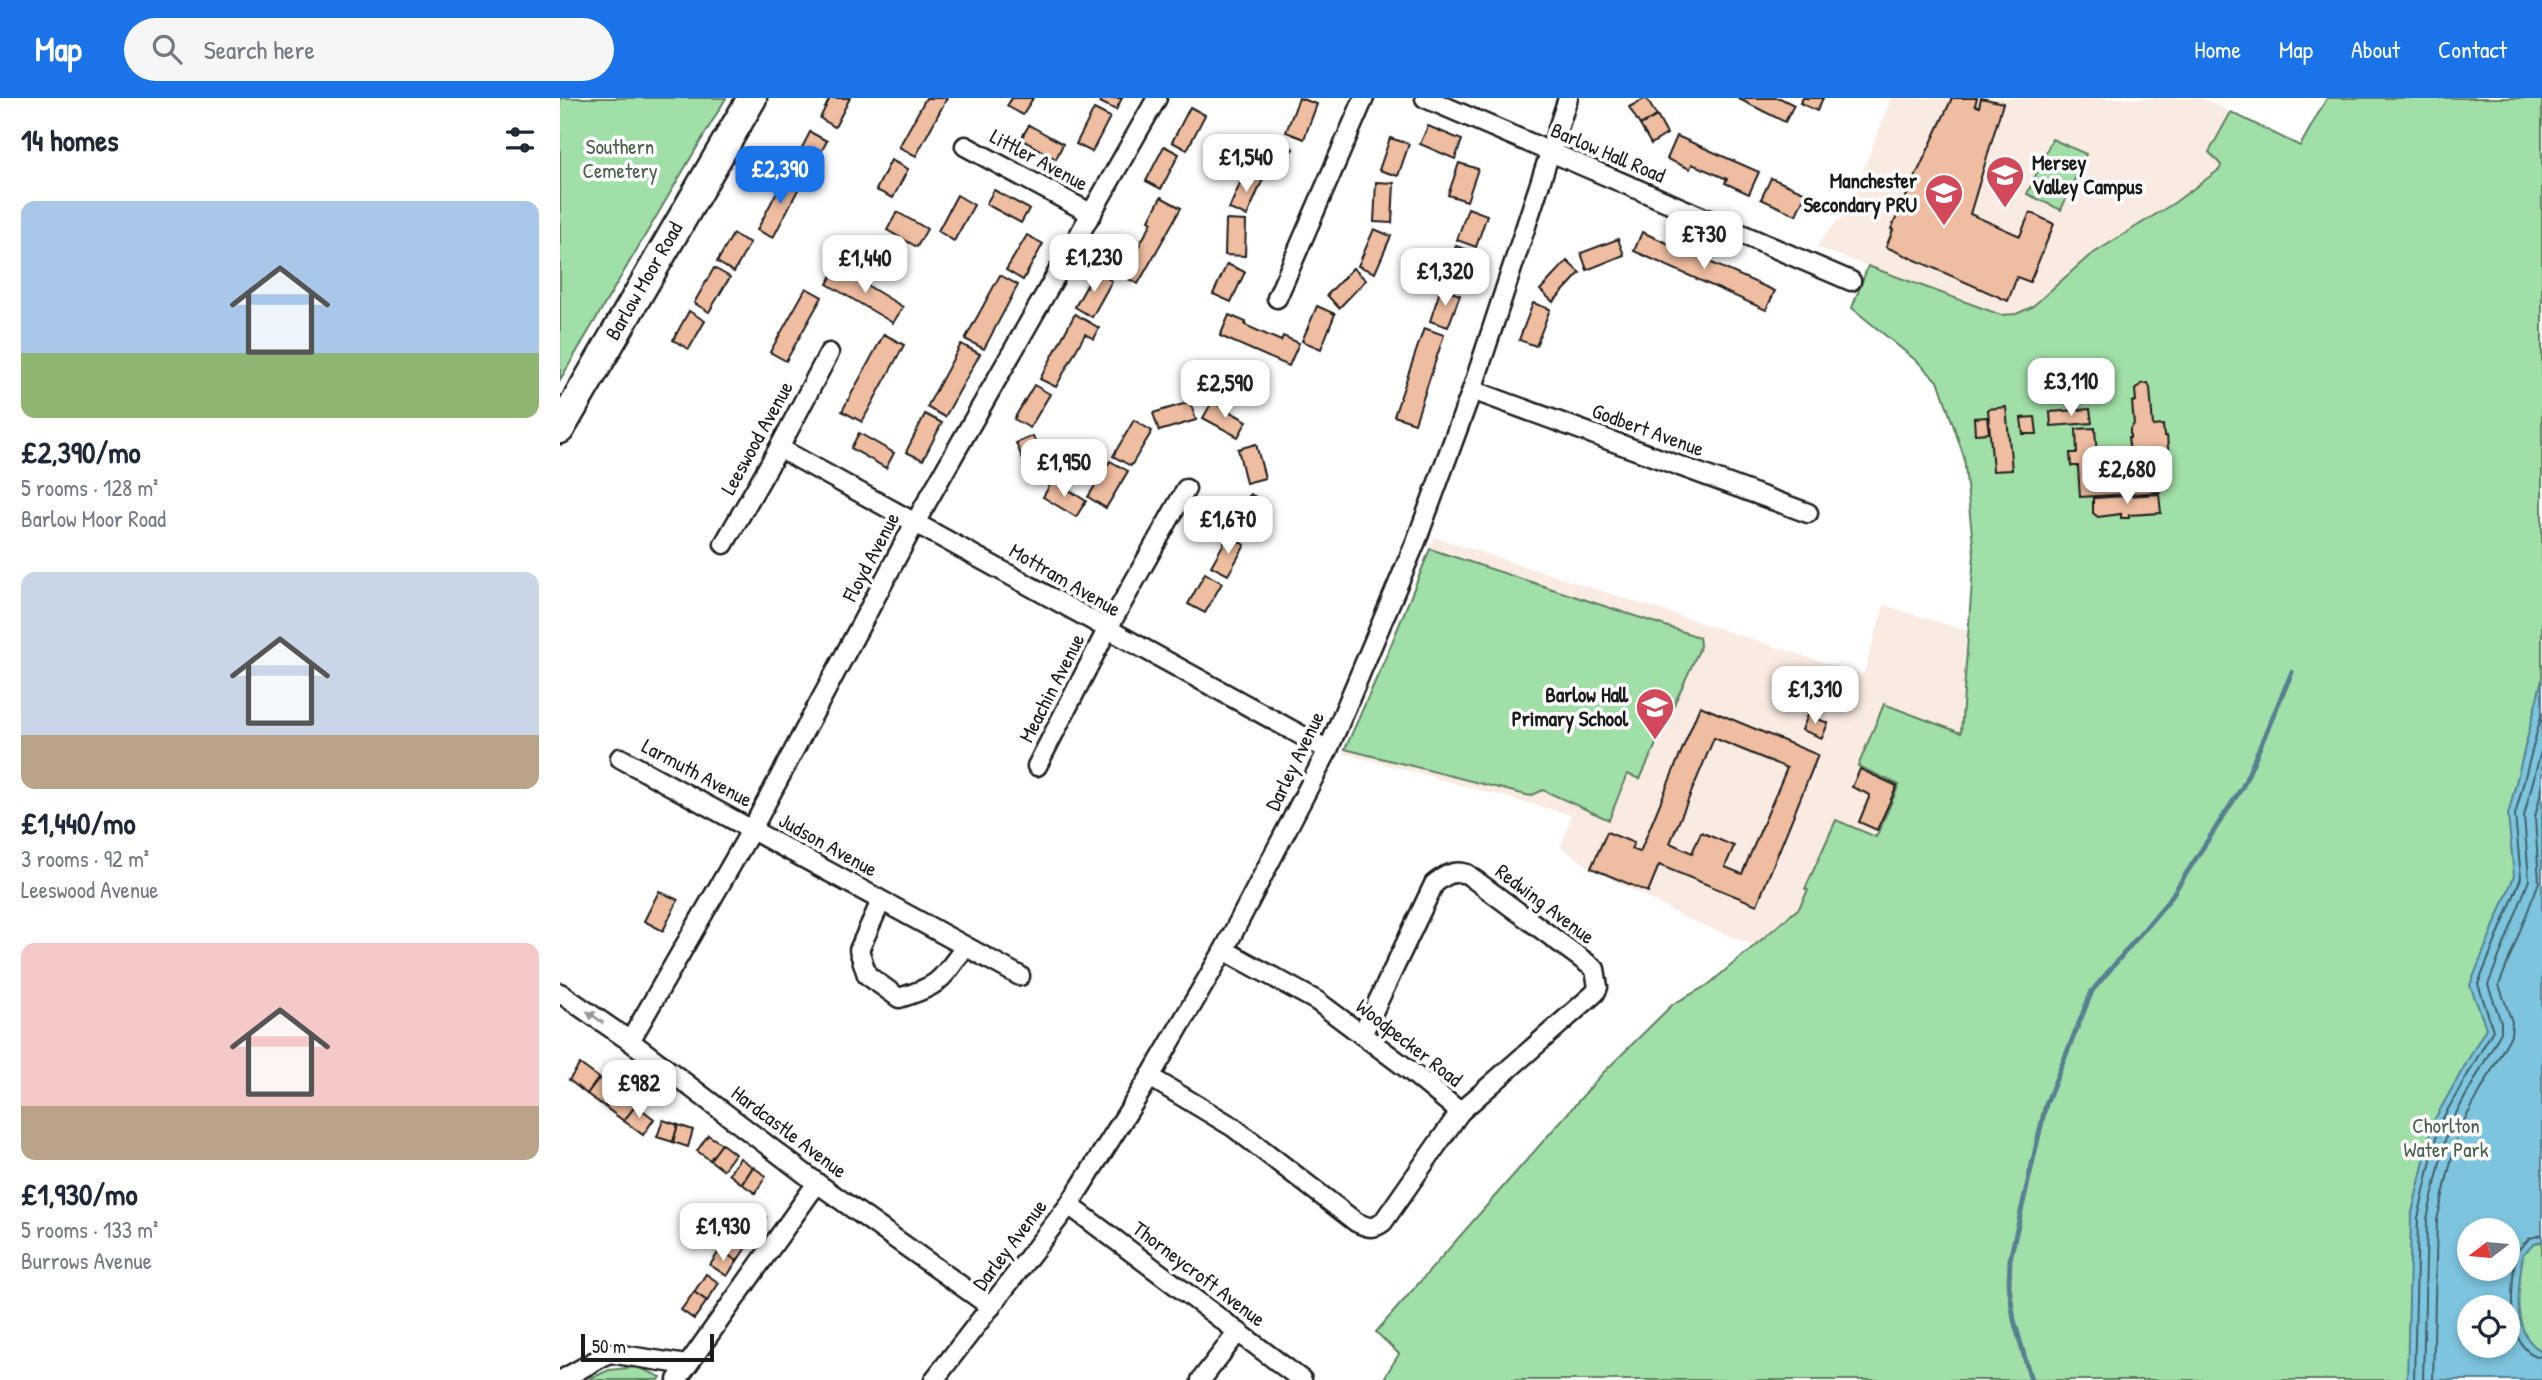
<!DOCTYPE html>
<html lang="en">
<head>
<meta charset="utf-8">
<style>
  body { margin:0; font-family:"Patrick Hand",sans-serif; background:#f6f6f7; color:#1f2937; height:100vh; display:flex; flex-direction:column; font-size:26px; white-space:nowrap }
  * { box-sizing:border-box; margin:0 }
  p { font-size:23px; color:#747a83 }
  .icon { flex:none; width:38px; height:38px; fill:none; stroke:currentColor; stroke-width:2; stroke-linecap:round; stroke-linejoin:round }
  .map { position:relative; flex:1; overflow:hidden }
  .details { display:flex; flex-direction:column; background:#fff; width:560px }
  .details>* { flex:none }
  .needle { width:46px; rotate:254deg }
  .buttons { position:absolute; left:1897px; top:1120px; display:grid; gap:14px }
  .buttons a { display:grid; place-items:center; width:63px; height:63px; border-radius:50%; background:#fff; box-shadow:0 4px 10px #0003; font-size:35px }
  .scale { position:absolute; left:21px; bottom:18px; width:133px; box-sizing:border-box; padding-left:7px; border:4px solid #1c1c1c; border-top:0; font-size:19px; line-height:24px; white-space:nowrap; color:#1c1c1c; -webkit-text-stroke:5px #fff; paint-order:stroke }
  .price { position:absolute; translate:-50% -60px; padding:0 16px; border-radius:14px; background:#fff; color:#222; font-size:23px; line-height:46px; filter:drop-shadow(0 2px 4px #0008) }
  .price::after { content:''; position:absolute; left:50%; top:42px; width:21px; height:16px; margin-left:-10px; background:inherit; clip-path:polygon(0 0,100% 0,50% 100%) }
  .price.active { background:#1a73e8; color:#fff }
  ul { padding:0; list-style:none }
  li { display:grid; align-content:center; gap:14px; height:371px; padding:0 21px }
  li span { display:grid; place-items:center; height:217px; border-radius:14px; color:#555 }
  li>.icon { margin-inline-start:auto }
  span .icon { width:126px; height:126px; fill:#fffc; stroke-width:1 }
  li b { font-size:30px }
  h2 { display:flex; justify-content:space-between; align-items:center; height:84px; padding:0 21px; font-size:30px }
  header { display:flex; align-items:center; gap:42px; box-sizing:border-box; height:98px; padding:0 35px; background:#1a73e8; color:#fff }
  header strong { font-size:33px }
  nav { display:flex; gap:38px; margin-inline-start:auto; font-size:24px }
  .search { width:490px; height:63px; background:#f6f6f7; display:flex; align-items:center; gap:18px; box-sizing:border-box; padding:0 24px; border-radius:38px; color:#747a83; font-size:26px }
  main { display:flex; flex:1; min-height:0 }
  .map>svg:first-child { display:block }
  .built { fill:#faebe2 }
  .green { fill:#a1dfa8; stroke:#5e7e62; stroke-width:2; fill-rule:evenodd }
  .water { fill:#7dc4de; stroke:#568190; stroke-width:2; fill-rule:evenodd }
  .lines { fill:none; stroke-linecap:round; stroke-linejoin:round }
  .shore { stroke:#435f6a; stroke-width:2 }
  .stream { stroke:#568190; stroke-width:5 }
  .building { fill:#efbda0; stroke:#1c1c1c; stroke-width:2; fill-rule:evenodd }
  .minor-casing { stroke:#1c1c1c; stroke-width:23 }
  .primary-casing { stroke:#1c1c1c; stroke-width:33 }
  .minor { stroke:#fff; stroke-width:18 }
  .primary { stroke:#fff; stroke-width:28 }
  .oneway { fill:#999 }
  .labels { text-anchor:middle; stroke-width:7; stroke-linejoin:round; paint-order:stroke }
  .park-label { font-size:21px; fill:#4b604d; stroke:#fff }
  .street-label { font-size:21px; fill:#1c1c1c; stroke:#fff }
  .poi-label { font-size:21px; font-weight:bold; fill:#1c1c1c; stroke:#fff; text-anchor:end }
</style>
</head>
<body>
<header>
<strong>Map</strong>
<div class="search"><svg class="icon" aria-label="search" viewBox="0 0 24 24"><circle cx="10" cy="10" r="6"/><path d="M15 15l6 6"/></svg>Search here</div>
<nav><a>Home</a><a>Map</a><a>About</a><a>Contact</a></nav>
</header>
<main>
<section class="details">
<h2>14 homes<svg class="icon" aria-label="filters" viewBox="0 0 24 24"><path d="M4 7h16M4 17h16"/><circle cx="9" cy="7" r="2"/><circle cx="15" cy="17" r="2"/></svg></h2>
<ul>
<li><span style="background:linear-gradient(#a9c7e8 70%,#8fb573 0)"><svg class="icon" aria-label="home" viewBox="0 0 24 24"><path d="M3 11l9-7 9 7M6 9v11h12V9"/></svg></span><div><b>£2,390/mo</b><p>5 rooms · 128 m²</p><p>Barlow Moor Road</p></div></li>
<li><span style="background:linear-gradient(#c9d6e8 75%,#b9a48a 0)"><svg class="icon" aria-label="home" viewBox="0 0 24 24"><path d="M3 11l9-7 9 7M6 9v11h12V9"/></svg></span><div><b>£1,440/mo</b><p>3 rooms · 92 m²</p><p>Leeswood Avenue</p></div></li>
<li><span style="background:linear-gradient(#f6c9c9 75%,#b9a48a 0)"><svg class="icon" aria-label="home" viewBox="0 0 24 24"><path d="M3 11l9-7 9 7M6 9v11h12V9"/></svg></span><div><b>£1,930/mo</b><p>5 rooms · 133 m²</p><p>Burrows Avenue</p></div></li>
</ul>
</section>
<div class="map">
<svg width="1982" height="1282" viewBox="0 0 1982 1282">
  <rect width="100%" height="100%" fill="#fff"/>
  <filter id="ink" filterUnits="userSpaceOnUse"><feTurbulence type="fractalNoise" baseFrequency=".0143" numOctaves="2"/><feDisplacementMap in="SourceGraphic" scale="14" xChannelSelector="R" yChannelSelector="G"/><feConvolveMatrix kernelMatrix="1 2 1 2 8 2 1 2 1" color-interpolation-filters="sRGB"/></filter>
  <g filter="url(#ink)">
    <g class="built">
      <polygon points="1331,0 1642,0 1671,14 1649,54 1661,67 1660,71 1613,105 1529,158 1472,209 1456,216 1441,218 1256,149 1267,134 1287,114"/>
      <polygon points="874,439 1303,577 1324,507 1407,533 1405,591 1385,803 1248,792 1239,810 1196,848 1129,822 1031,770 1001,749 1011,717 783,655 829,552"/>
    </g>
    <g class="green">
      <polygon points="0,0 166,0 0,282"/>
      <path d="M1767,0h215v1282h-1159l16,-26 -23,-22 226,-258 71,-70 35,-19 91,-77 9,-18 -3,-1 31,-69 40,17 23,-52 -41,-19 26,-62 77,29 13,-179 -10,-97 -25,-74 -20,-20 -67,-55 16,-42 133,49 15,-1 16,-7 57,-51 85,-53 46,-34 1,-4 -12,-13 22,-40 69,34zM1909,1132h39v39h-39zM1909,1209h39v39h-39z"/>
      <polygon points="1492,41 1526,56 1501,112 1467,96"/>
      <polygon points="870,451 1139,539 1140,547 1139,552 1080,681 1067,676 1049,722 983,692 970,698 785,651 829,552"/>
      <polygon points="77,1269 101,1279 99,1282 27,1282 49,1272"/>
    </g>
    <path class="water" d="M1982,581v562l-8,3 -11,10c-4,31 -14,80 19,97v29h-135l4,-163 22,-95 53,-94 -16,-43 44,-109 -6,-61zM1909,1132h39v39h-39zM1909,1209h39v39h-39z"/>
    <g class="lines">
      <g class="shore">
        <path d="M1982,1137l-12,3 -14,14c-4,28 -14,100 26,105"/>
        <polyline points="1854,1282 1858,1120 1879,1027 1933,932 1918,886 1961,780 1955,717 1982,615"/>
        <polyline points="1863,1282 1867,1121 1888,1030 1941,934 1941,924 1928,887 1969,782 1964,718 1982,649"/>
        <polyline points="1873,1282 1877,1122 1898,1034 1951,937 1952,924 1939,887 1979,784 1975,719 1982,690"/>
      </g>
      <polyline class="stream" points="1471,1282 1454,1222 1449,1188 1450,1161 1486,1006 1532,893 1609,802 1683,688 1732,574"/>
    </g>
    <g class="building">
      <polygon points="270,0 290,0 275,29 260,20"/>
      <polygon points="366,0 387,0 356,58 339,49"/>
      <polygon points="452,0 473,0 463,17 447,8"/>
      <polygon points="542,0 562,0 556,12 540,4"/>
      <polygon points="739,0 757,6 744,41 726,34"/>
      <polygon points="1086,0 1097,18 1080,27 1069,9"/>
      <polygon points="1177,0 1220,0 1234,7 1225,24"/>
      <polygon points="1243,0 1263,0 1257,13 1240,5"/>
      <polygon points="1392,0 1417,0 1415,7 1419,9 1421,0 1443,5 1410,116 1460,138 1470,114 1494,126 1470,184 1457,179 1448,203 1326,149 1333,132 1331,131"/>
      <polygon points="630,9 645,17 627,52 612,44"/>
      <polygon points="534,11 550,19 532,54 516,46"/>
      <polygon points="1097,18 1107,36 1091,46 1080,27"/>
      <polygon points="469,27 503,46 496,61 461,41"/>
      <polygon points="868,28 902,42 895,61 860,46"/>
      <polygon points="250,34 267,43 249,76 233,67"/>
      <polygon points="717,38 733,51 709,78 694,64"/>
      <polygon points="1117,38 1199,74 1189,96 1165,85 1167,81 1132,66 1130,71 1107,61"/>
      <polygon points="830,40 849,46 838,78 819,72"/>
      <polygon points="604,48 619,56 601,91 586,83"/>
      <polygon points="331,62 348,71 333,100 316,92"/>
      <polygon points="899,65 918,71 907,103 888,97"/>
      <polygon points="685,74 703,81 687,118 669,111"/>
      <polygon points="226,76 242,84 213,140 197,132"/>
      <polygon points="1211,80 1246,95 1236,117 1201,101"/>
      <polygon points="816,84 834,85 832,125 814,124"/>
      <polygon points="434,92 469,111 461,125 426,106"/>
      <polygon points="397,97 414,107 394,143 378,133"/>
      <polygon points="601,99 621,110 578,186 559,176 571,156 574,157 592,124 589,122"/>
      <polygon points="908,110 927,117 916,149 897,142"/>
      <polygon points="337,114 367,131 357,149 327,132"/>
      <polygon points="666,122 686,123 685,158 665,157"/>
      <polygon points="814,131 831,138 815,175 798,168"/>
      <polygon points="1082,134 1215,193 1206,212 1074,153"/>
      <polygon points="173,136 190,145 174,174 157,164"/>
      <polygon points="467,137 483,146 463,182 446,172"/>
      <polygon points="1058,141 1064,157 1027,172 1021,155"/>
      <polygon points="896,148 914,154 901,192 883,185"/>
      <polygon points="1007,163 1020,175 993,204 980,192"/>
      <polygon points="667,166 685,174 671,204 653,196"/>
      <polygon points="277,169 343,209 333,225 267,186"/>
      <polygon points="154,170 170,179 149,214 134,205"/>
      <polygon points="793,170 806,182 779,210 767,197"/>
      <polygon points="535,173 552,183 532,219 515,209"/>
      <polygon points="440,177 458,187 424,251 405,241"/>
      <polygon points="246,190 262,199 226,263 210,254"/>
      <polygon points="881,190 900,197 888,229 870,223"/>
      <polygon points="973,205 990,211 976,248 959,242"/>
      <polygon points="757,208 775,216 761,251 742,243"/>
      <polygon points="129,213 145,223 129,251 113,242"/>
      <polygon points="515,216 539,230 534,241 525,236 496,289 480,281"/>
      <polygon points="669,217 686,224 685,227 721,243 723,238 739,245 729,268 660,238"/>
      <polygon points="864,230 884,237 855,325 834,318"/>
      <polygon points="324,236 344,247 302,324 282,313"/>
      <polygon points="401,246 420,256 385,319 367,309"/>
      <polygon points="1588,285 1590,290 1593,328 1603,327 1604,338 1607,338 1609,360 1596,361 1602,364 1606,371 1605,380 1600,384 1601,394 1520,399 1518,368 1511,368 1510,355 1517,355 1516,331 1535,330 1537,361 1549,360 1550,369 1578,367 1577,361 1571,361 1568,340 1570,340 1570,331 1574,326 1572,304 1576,303 1575,292 1581,286"/>
      <polygon points="474,287 490,296 470,330 454,321"/>
      <polygon points="630,304 636,322 599,333 593,315"/>
      <polygon points="652,304 687,323 678,339 643,320"/>
      <polygon points="1446,309 1452,372 1433,373 1428,311"/>
      <polygon points="1530,311 1532,325 1491,328 1490,314"/>
      <polygon points="365,316 382,325 363,362 346,354"/>
      <polygon points="1427,319 1429,335 1415,336 1414,320"/>
      <polygon points="1475,319 1477,336 1463,336 1461,320"/>
      <polygon points="574,322 592,333 571,368 553,358"/>
      <polygon points="299,335 334,355 326,370 291,350"/>
      <polygon points="473,338 488,373 471,381 456,345"/>
      <polygon points="696,346 705,380 686,385 678,351"/>
      <polygon points="550,363 568,373 546,410 528,399"/>
      <polygon points="493,382 526,403 516,419 483,399"/>
      <polygon points="690,396 707,405 690,436 673,426"/>
      <polygon points="1599,396 1601,415 1569,417 1569,420 1561,420 1561,416 1538,419 1533,415 1533,400"/>
      <polygon points="668,438 685,447 668,477 651,468"/>
      <polygon points="645,475 662,485 645,515 628,506"/>
      <path d="M1140,608l118,49 -61,150 -98,-40 -11,27 -57,-24 16,-36 27,11 -3,6 9,3zM1154,640l73,30 -45,106 -17,-7 9,-21 -33,-14 -9,21 -22,-10z"/>
      <polygon points="1248,617 1268,625 1262,640 1242,632"/>
      <polygon points="1300,671 1337,688 1317,732 1299,724 1310,697 1292,689"/>
      <polygon points="99,793 118,802 103,833 84,823"/>
      <polygon points="20,966 39,980 27,996 9,982"/>
      <polygon points="39,980 57,994 45,1009 27,996"/>
      <polygon points="57,994 76,1007 64,1023 45,1009"/>
      <polygon points="76,1007 94,1021 83,1037 64,1023"/>
      <polygon points="103,1022 118,1027 113,1044 97,1039"/>
      <polygon points="118,1027 133,1032 128,1049 113,1044"/>
      <polygon points="148,1037 162,1046 150,1062 137,1053"/>
      <polygon points="162,1046 175,1056 163,1072 150,1062"/>
      <polygon points="180,1060 193,1069 182,1086 169,1076"/>
      <polygon points="193,1069 206,1078 195,1095 182,1086"/>
      <polygon points="189,1107 206,1119 196,1134 180,1122"/>
      <polygon points="180,1122 196,1134 187,1148 170,1137"/>
      <polygon points="170,1137 187,1148 177,1163 160,1152"/>
      <polygon points="160,1152 177,1163 167,1178 150,1167"/>
      <polygon points="146,1176 159,1185 147,1203 134,1194"/>
      <polygon points="134,1194 147,1203 134,1221 121,1212"/>
    </g>
    <g class="lines">
      <g class="minor-casing">
        <g id="minor">
          <polyline points="865,0 1291,183"/>
          <polyline points="405,48 532,116"/>
          <polyline points="717,200 804,0"/>
          <polyline points="912,292 1248,415"/>
          <polyline points="219,350 768,652"/>
          <polyline points="164,446 219,350 269,255"/>
          <polyline points="60,660 460,878"/>
          <polyline points="477,668 547,532 626,391"/>
          <path d="M321,803l-22,49 8,25 32,23c41,-12 42,-18 66,-51"/>
          <polyline points="0,895 70,943 257,1085 431,1209"/>
          <path d="M802,937l72,-151c11,-9 20,-14 33,-10l128,95 3,18 -3,6 -135,119"/>
          <polyline points="70,943 192,731 356,423 597,0"/>
          <path d="M590,979l83,50 123,95c10,5 17,8 27,0l77,-110 -51,-42 -92,-69 -93,-51"/>
          <polyline points="509,1107 742,1282"/>
          <polyline points="1,1282 49,1255 127,1267"/>
          <polyline points="117,1282 257,1085"/>
          <polyline points="374,1282 509,1107 590,979 664,852 768,652 857,441 912,292 1008,0"/>
          <polyline points="641,1282 678,1234"/>
        </g>
      </g>
      <g class="primary-casing">
        <polyline id="primary" points="0,331 192,0"/>
      </g>
      <use href="#minor" class="minor"/>
      <use href="#primary" class="primary"/>
    </g>
    <defs><path id="oneway-solid" d="M-6-.8H1V-3.2L6.5 0L1 3.2V.8H-6Z" transform="scale(1.75)"/></defs>
    <use class="oneway" href="#oneway-solid" transform="translate(35 919) rotate(-145)"/>
  </g>
  <defs>
    <g id="school-pin" transform="scale(2.0125)"><path d="M0 17L-7.5 6A9.5 9.5 0 1 1 7.5 6Z" fill="#d1495b" stroke="#fff"/><path d="M0-5L7-2L0 1L-7-2ZM-4 1L0 2.5L4 1V4Q0 6-4 4Z" fill="#fff"/></g>
  </defs>
  <g fill-rule="evenodd">
    <use href="#school-pin" x="1445" y="77"/>
    <use href="#school-pin" x="1384" y="95"/>
    <use href="#school-pin" x="1095" y="609"/>
  </g>
  <g class="labels">
    <g class="park-label">
      <text x="60" y="56">Southern<tspan x="60" dy="24">Cemetery</tspan></text>
      <text x="1886" y="1035">Chorlton<tspan x="1886" dy="24">Water Park</tspan></text>
    </g>
    <g class="street-label">
      <text transform="translate(1048 55) rotate(23)" y="7">Barlow Hall Road</text>
      <text transform="translate(479 62) rotate(28)" y="7">Littler Avenue</text>
      <text transform="translate(84 183) rotate(-60)" y="7">Barlow Moor Road</text>
      <text transform="translate(1088 332) rotate(20)" y="7">Godbert Avenue</text>
      <text transform="translate(197 340) rotate(-61)" y="7">Leeswood Avenue</text>
      <text transform="translate(311 459) rotate(-62)" y="7">Floyd Avenue</text>
      <text transform="translate(505 482) rotate(30)" y="7">Mottram Avenue</text>
      <text transform="translate(492 590) rotate(-63)" y="7">Meachin Avenue</text>
      <text transform="translate(735 663) rotate(-64)" y="7">Darley Avenue</text>
      <text transform="translate(137 675) rotate(28)" y="7">Larmuth Avenue</text>
      <text transform="translate(268 747) rotate(29)" y="7">Judson Avenue</text>
      <text transform="translate(985 806) rotate(37)" y="7">Redwing Avenue</text>
      <text transform="translate(849 945) rotate(38)" y="7">Woodpecker Road</text>
      <text transform="translate(229 1034) rotate(37)" y="7">Hardcastle Avenue</text>
      <text transform="translate(450 1147) rotate(-53)" y="7">Darley Avenue</text>
      <text transform="translate(639 1176) rotate(37)" y="7">Thorneycroft Avenue</text>
    </g>
    <g class="poi-label">
      <text x="1472" y="72" text-anchor="start">Mersey<tspan x="1472" dy="24">Valley Campus</tspan></text>
      <text x="1357" y="90">Manchester<tspan x="1357" dy="24">Secondary PRU</tspan></text>
      <text x="1068" y="604">Barlow Hall<tspan x="1068" dy="24">Primary School</tspan></text>
    </g>
  </g>
</svg>
<div class="buttons">
<a><svg class="needle" viewBox="-14 -14 28 28"><path d="M0-13l5 13h-10z" fill="#e53935"/><path d="M0 13l5-13h-10z" fill="#747a83"/></svg></a>
<a><svg class="icon" aria-label="locate" viewBox="0 0 24 24"><circle cx="12" cy="12" r="6"/><path d="M12 2v4M12 18v4M2 12h4M18 12h4"/></svg></a>
</div>
<div class="scale">50 m</div>
<b class="price" style="left:686px;top:96px">£1,540</b>
<b class="price active" style="left:220px;top:108px">£2,390</b>
<b class="price" style="left:1144px;top:173px">£730</b>
<b class="price" style="left:534px;top:196px">£1,230</b>
<b class="price" style="left:305px;top:197px">£1,440</b>
<b class="price" style="left:885px;top:210px">£1,320</b>
<b class="price" style="left:1511px;top:320px">£3,110</b>
<b class="price" style="left:665px;top:322px">£2,590</b>
<b class="price" style="left:504px;top:401px">£1,950</b>
<b class="price" style="left:1567px;top:408px">£2,680</b>
<b class="price" style="left:668px;top:458px">£1,670</b>
<b class="price" style="left:1255px;top:628px">£1,310</b>
<b class="price" style="left:79px;top:1022px">£982</b>
<b class="price" style="left:163px;top:1165px">£1,930</b>
</div>
</main>
</body>
</html>
